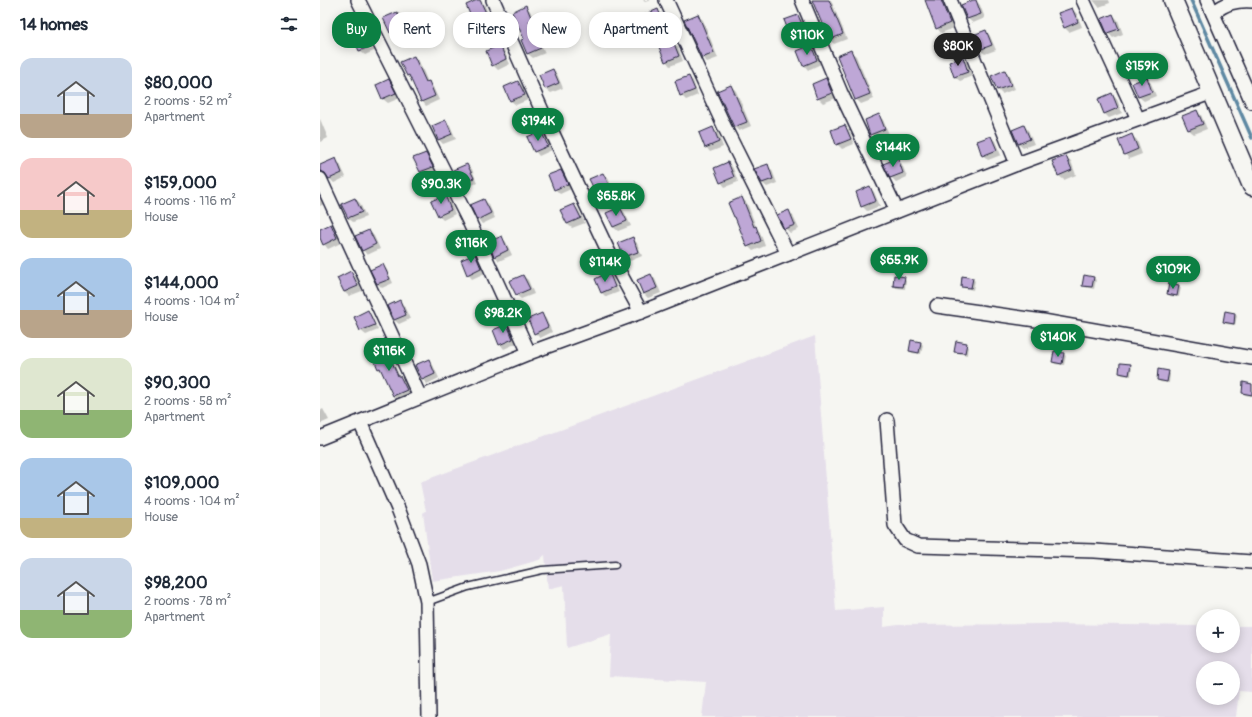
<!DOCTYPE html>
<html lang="en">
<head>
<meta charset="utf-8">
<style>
  body { margin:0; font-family:Pangolin,sans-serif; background:#f6f6f7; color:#1f2937; height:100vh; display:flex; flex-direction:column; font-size:15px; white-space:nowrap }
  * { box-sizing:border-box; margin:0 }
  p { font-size:13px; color:#747a83 }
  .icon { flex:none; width:22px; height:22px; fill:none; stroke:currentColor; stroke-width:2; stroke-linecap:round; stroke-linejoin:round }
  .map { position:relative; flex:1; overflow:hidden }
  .drawer { display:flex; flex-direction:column; background:#fff; width:320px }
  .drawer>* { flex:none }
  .banner { position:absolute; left:12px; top:12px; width:380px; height:36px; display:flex; gap:8px }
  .fabs { position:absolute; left:876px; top:609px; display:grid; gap:8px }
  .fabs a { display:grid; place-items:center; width:44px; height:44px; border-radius:50%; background:#fff; box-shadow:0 2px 10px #0003; font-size:20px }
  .price { position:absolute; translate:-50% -34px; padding:0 9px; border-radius:14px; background:#0b8043; color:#fff; font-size:13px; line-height:26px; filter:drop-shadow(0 1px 2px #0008) }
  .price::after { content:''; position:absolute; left:50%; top:24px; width:12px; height:9px; margin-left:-6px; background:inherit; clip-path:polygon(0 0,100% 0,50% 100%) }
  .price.active { background:#222; color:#fff }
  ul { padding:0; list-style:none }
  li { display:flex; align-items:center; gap:12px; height:100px; padding:0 20px }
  li span { display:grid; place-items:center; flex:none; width:112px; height:80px; border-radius:12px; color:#555 }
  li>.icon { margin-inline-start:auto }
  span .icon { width:48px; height:48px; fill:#fffc; stroke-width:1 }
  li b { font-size:17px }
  h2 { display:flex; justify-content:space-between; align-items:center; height:48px; padding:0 20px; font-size:17px }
  .chip { padding:0 14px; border-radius:16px; background:#fff; box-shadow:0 2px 10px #0003; font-size:14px; line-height:36px }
  .chip.active { background:#0b8043; color:#fff }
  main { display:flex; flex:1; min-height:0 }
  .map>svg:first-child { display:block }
  .built { fill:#e5deea; fill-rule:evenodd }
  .shadow { fill:#0003 }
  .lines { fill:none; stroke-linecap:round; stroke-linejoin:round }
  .stream { stroke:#5f89a3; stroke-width:3.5 }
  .building { fill:#bea7d6; stroke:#22223b }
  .lane-casing { stroke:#22223b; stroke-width:9 }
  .street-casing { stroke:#22223b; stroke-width:16 }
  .secondary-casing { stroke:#22223b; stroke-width:21 }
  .lane { stroke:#f6f6f2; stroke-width:6 }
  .street { stroke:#f6f6f2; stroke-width:13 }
  .secondary { stroke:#f6f6f2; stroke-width:18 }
</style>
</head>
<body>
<main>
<section class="drawer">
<h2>14 homes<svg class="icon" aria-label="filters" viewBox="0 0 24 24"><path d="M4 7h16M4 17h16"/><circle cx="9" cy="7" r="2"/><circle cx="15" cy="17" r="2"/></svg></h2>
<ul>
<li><span style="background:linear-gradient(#c9d6e8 70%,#b9a48a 0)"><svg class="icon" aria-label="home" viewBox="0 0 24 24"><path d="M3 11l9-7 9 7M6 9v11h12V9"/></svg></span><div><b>$80,000</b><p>2 rooms · 52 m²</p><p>Apartment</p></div></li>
<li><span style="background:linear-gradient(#f6c9c9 65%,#c2b280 0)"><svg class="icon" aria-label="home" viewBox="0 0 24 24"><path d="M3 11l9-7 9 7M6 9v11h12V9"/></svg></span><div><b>$159,000</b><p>4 rooms · 116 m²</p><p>House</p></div></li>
<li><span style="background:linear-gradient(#a9c7e8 65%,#b9a48a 0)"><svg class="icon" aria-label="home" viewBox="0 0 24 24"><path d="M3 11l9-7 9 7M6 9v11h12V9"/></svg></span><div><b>$144,000</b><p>4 rooms · 104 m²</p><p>House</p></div></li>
<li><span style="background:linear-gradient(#dfe7d0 65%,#8fb573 0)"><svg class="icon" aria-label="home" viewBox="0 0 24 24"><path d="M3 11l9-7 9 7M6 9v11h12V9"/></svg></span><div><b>$90,300</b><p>2 rooms · 58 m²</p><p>Apartment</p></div></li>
<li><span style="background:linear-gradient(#a9c7e8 75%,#c2b280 0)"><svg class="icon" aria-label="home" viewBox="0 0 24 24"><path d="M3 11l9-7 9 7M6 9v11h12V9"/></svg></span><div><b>$109,000</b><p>4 rooms · 104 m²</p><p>House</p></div></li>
<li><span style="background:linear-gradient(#c9d6e8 65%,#8fb573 0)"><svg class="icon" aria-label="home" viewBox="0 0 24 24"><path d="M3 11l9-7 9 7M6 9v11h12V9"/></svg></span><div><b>$98,200</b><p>2 rooms · 78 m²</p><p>Apartment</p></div></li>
</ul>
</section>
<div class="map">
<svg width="932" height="717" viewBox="0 0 932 717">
  <rect width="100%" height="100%" fill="#f6f6f2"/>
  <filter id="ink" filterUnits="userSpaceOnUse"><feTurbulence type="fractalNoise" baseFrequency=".025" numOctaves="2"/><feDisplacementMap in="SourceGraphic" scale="8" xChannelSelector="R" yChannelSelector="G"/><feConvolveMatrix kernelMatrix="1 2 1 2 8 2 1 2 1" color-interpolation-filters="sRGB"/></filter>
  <g filter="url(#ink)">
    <path class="built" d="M495,336l21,275 48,-4v20l14,-2 149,-1 156,2v20h30v-20h19v66l-13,-1 -3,26h-534l4,-35 -97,-6 2,-42 -44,14 -3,-63 -16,4 -3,-34 -6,5 -39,11 -68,10 -9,-68 3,-2 -6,-29zM883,668h30v30h-30z"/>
    <g class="shadow">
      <polygon points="160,0 164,4 170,18 158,23 153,19 147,5"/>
      <polygon points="323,0 331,0 325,2"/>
      <polygon points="493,0 511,0 527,39 514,44 510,40"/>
      <polygon points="605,0 623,0 634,28 621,33 617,28"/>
      <polygon points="655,0 660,5 665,18 653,23 648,19 643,5"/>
      <polygon points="773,0 789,0 790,3 779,7"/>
      <polygon points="206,6 210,11 216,24 213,26 225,53 213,58 208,54 202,40 205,39"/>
      <polygon points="752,9 757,14 762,27 749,32 745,28"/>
      <polygon points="337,10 342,15 347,28 335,34 330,29"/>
      <polygon points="77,13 82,18 88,31 75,37 71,32"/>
      <polygon points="793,15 798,20 803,34 793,38 788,33 782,20"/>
      <polygon points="378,16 383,20 398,58 387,62 383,58 366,21"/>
      <polygon points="478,16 482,20 488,34 475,39 470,34"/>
      <polygon points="666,31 670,36 676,50 665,54 660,50"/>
      <polygon points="45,33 49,37 56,50 45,55 40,51 34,37"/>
      <polygon points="353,43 358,47 363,61 350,66 346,61"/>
      <polygon points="180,46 184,51 190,64 178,70 173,65"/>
      <polygon points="491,46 496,51 501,64 488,70 484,65"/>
      <polygon points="531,52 536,56 554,99 541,104 536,99"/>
      <polygon points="94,57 99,61 108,82 113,87 119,100 106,106 102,101 92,80 88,76 82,62"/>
      <polygon points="643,58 647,63 652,76 640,81 635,77"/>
      <polygon points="233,70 237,74 243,88 231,93 226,89 220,75"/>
      <polygon points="685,71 689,76 695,89 682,94 678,90 672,76"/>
      <polygon points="369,77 373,81 378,95 366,100 361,95"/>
      <polygon points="826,78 831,83 836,96 824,101 819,97 814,83"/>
      <polygon points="68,80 73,85 80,98 68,103 63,99 57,85"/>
      <polygon points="506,80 510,84 516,98 503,103 498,98"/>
      <polygon points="198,82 202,86 208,100 196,105 191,101 185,87"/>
      <polygon points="411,86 416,91 431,126 419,131 414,127"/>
      <polygon points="792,95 797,99 802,113 789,118 784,113"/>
      <polygon points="876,111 881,115 887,129 874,134 869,130 864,116"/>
      <polygon points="559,116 563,120 569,134 556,139 551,134"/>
      <polygon points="0,119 8,138 0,142"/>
      <polygon points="125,121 130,125 136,139 123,144 119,140 113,126"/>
      <polygon points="524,126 529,130 534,144 522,149 517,144"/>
      <polygon points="704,126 708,130 714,144 703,148 698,144"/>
      <polygon points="393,129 398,133 403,147 390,152 386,147"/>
      <polygon points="221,132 226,137 232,150 219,156 215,151"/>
      <polygon points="812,136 817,140 822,154 809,159 805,154"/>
      <polygon points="671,137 675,141 681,155 668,160 663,155"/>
      <polygon points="105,154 110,158 117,171 105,176 101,172 95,158"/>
      <polygon points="746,157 751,161 756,175 744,180 739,176 734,162"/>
      <polygon points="15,159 20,164 26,177 14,183 9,178"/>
      <polygon points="577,159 582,164 587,177 576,182 571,177"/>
      <polygon points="408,163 413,168 418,182 405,187 401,182"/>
      <polygon points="147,165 152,169 157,183 145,188 140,184"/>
      <polygon points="447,165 452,170 457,183 447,187 442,183"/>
      <polygon points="241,171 245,175 251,189 240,194 235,189"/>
      <polygon points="283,174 288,178 294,192 281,197 277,193 271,179"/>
      <polygon points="550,188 554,192 560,206 547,211 542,206"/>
      <polygon points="0,195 4,204 0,206"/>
      <polygon points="125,196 130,201 135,214 123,220 118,215"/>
      <polygon points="422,198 427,203 437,229 440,232 445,246 433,251 428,246 418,220 415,217"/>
      <polygon points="35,199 40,203 46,217 33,222 28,218 23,204"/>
      <polygon points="164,200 169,205 175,218 162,224 158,219"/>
      <polygon points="254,205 258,209 265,223 252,228 247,224"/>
      <polygon points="300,208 305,213 311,226 298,231 293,227 288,213"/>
      <polygon points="469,211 473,216 479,229 470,233 465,228"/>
      <polygon points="10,225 15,230 21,243 8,249 4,244 0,235 0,230"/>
      <polygon points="49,231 54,236 60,249 47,255 43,250"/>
      <polygon points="181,237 186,242 192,255 179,261 175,256"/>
      <polygon points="312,238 317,243 322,256 310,261 305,257 300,243"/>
      <polygon points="155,255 159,259 165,273 152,279 148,274"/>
      <polygon points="63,265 67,270 73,283 62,288 58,284"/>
      <polygon points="31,273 36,277 42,291 29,296 24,292"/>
      <polygon points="288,274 293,278 299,292 286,297 282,293"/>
      <polygon points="330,275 335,279 341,293 328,298 324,294 318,280"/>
      <polygon points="203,276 208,280 214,294 201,299 196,295"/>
      <polygon points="584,278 586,280 585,289 576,288 574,285"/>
      <polygon points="774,278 776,280 774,289 765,287 763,285"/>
      <polygon points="653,279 655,281 653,290 644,288 642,286"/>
      <polygon points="859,286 861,288 859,297 850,296 848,294"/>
      <polygon points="80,301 84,306 90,319 79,324 74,320 68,306"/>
      <polygon points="48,312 52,316 58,330 46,335 41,331 35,317"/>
      <polygon points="222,314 226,319 232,332 220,338 215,333"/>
      <polygon points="915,314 917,316 915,325 906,324 904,322"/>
      <polygon points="186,325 191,330 197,343 184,349 180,344"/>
      <polygon points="601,343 603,345 601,354 592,353 590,351"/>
      <polygon points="646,344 648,346 647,355 638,353 635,351"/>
      <polygon points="66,350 70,354 80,377 85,381 90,395 78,400 73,396 63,373 59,369 53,355"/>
      <polygon points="744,354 746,356 744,365 735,364 733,362"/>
      <polygon points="109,360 113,365 119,378 107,384 102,379"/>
      <polygon points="810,365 812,367 811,376 802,375 800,373"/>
      <polygon points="848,372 850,374 849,383 840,382 838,380"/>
      <polygon points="932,385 932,396 925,395 923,393"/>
      <polygon points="3,409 9,420 0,424 0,411"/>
    </g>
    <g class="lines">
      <polyline class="stream" points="871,0 932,138"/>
    </g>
    <g class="building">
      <polygon points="157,0 160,0 166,13 152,19 146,5"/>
      <polygon points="492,0 509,0 523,34 509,40"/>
      <polygon points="605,0 621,0 630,23 616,29"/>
      <polygon points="653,0 656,0 661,14 647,19 641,5"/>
      <polygon points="206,5 212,20 209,21 221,48 207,54 201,40 204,39 192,12"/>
      <polygon points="752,8 758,22 744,28 738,13"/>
      <polygon points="338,9 344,24 329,30 324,15"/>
      <polygon points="77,12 84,26 70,33 63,18"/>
      <polygon points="378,14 394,53 382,58 364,20"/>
      <polygon points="793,14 799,29 787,33 781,19"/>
      <polygon points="478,15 484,29 470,35 464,20"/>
      <polygon points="666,30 672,45 659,50 653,35"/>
      <polygon points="45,32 52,46 39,51 33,37"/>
      <polygon points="353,41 359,56 345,62 339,47"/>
      <polygon points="180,45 186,59 172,66 166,51"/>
      <polygon points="491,45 497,60 483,66 477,51"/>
      <polygon points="531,50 550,94 535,100 517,56"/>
      <polygon points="94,56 106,82 109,81 115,96 101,102 89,75 87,76 80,62"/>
      <polygon points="643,57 648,72 634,77 629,62"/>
      <polygon points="233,69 239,83 225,89 219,75"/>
      <polygon points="685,70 691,85 677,90 671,76"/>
      <polygon points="369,76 375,90 360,96 355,81"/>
      <polygon points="827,77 832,92 818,97 812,83"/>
      <polygon points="506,78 512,93 497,99 492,84"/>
      <polygon points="69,79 76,93 62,99 56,85"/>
      <polygon points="198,81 205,95 190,101 184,87"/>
      <polygon points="411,85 427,122 414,127 397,91"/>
      <polygon points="792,93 798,108 784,114 778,99"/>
      <polygon points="877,110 883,124 868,130 862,116"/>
      <polygon points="559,114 565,129 550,135 545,120"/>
      <polygon points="126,120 132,134 118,140 112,126"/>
      <polygon points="525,125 531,139 516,145 511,130"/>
      <polygon points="704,125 710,139 698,144 692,130"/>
      <polygon points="393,127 399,142 385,148 379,133"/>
      <polygon points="221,131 228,146 214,152 207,137"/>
      <polygon points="812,134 818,149 804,155 798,140"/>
      <polygon points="671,136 677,150 662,156 657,141"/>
      <polygon points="106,153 113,167 100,172 93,158"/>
      <polygon points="746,156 752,170 738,176 732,161"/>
      <polygon points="16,158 22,173 9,179 5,173 0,171 0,165"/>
      <polygon points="578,158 583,173 570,178 563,164"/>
      <polygon points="408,162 414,177 400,183 394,168"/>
      <polygon points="147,164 154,178 140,184 133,170"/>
      <polygon points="448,164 453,179 442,183 434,169"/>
      <polygon points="241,170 248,184 234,190 228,175"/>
      <polygon points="283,173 290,187 276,193 269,179"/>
      <polygon points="550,186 556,201 541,207 536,192"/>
      <polygon points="125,195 131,210 118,216 111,201"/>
      <polygon points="422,197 434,227 436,226 441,241 427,247 415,217 414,217 408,203"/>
      <polygon points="35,198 42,212 28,218 21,204"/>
      <polygon points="164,199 171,213 157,220 150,205"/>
      <polygon points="254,204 261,218 247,224 240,210"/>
      <polygon points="300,207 307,221 293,227 286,213"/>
      <polygon points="469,210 475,225 464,229 457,215"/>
      <polygon points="11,224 17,238 3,245 0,238 0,229"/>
      <polygon points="49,230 56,244 42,251 35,236"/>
      <polygon points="182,236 188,250 174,257 168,242"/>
      <polygon points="313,237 318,252 304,257 298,243"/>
      <polygon points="155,254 161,268 147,275 141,260"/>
      <polygon points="63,264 70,279 57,284 50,270"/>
      <polygon points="31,271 38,286 24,292 17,278"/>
      <polygon points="289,272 295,287 281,293 275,279"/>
      <polygon points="331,274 337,288 323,294 317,280"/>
      <polygon points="203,275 210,289 196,295 189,281"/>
      <polygon points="574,275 585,277 583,287 573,286"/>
      <polygon points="764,275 774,277 772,287 762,286"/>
      <polygon points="642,276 653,278 651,288 641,287"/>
      <polygon points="849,283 859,285 857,296 847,294"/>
      <polygon points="80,300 86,315 74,320 67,306"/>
      <polygon points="48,310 55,325 40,331 34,317"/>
      <polygon points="905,311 915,313 914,324 903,322"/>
      <polygon points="222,313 228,327 214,334 208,319"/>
      <polygon points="187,324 193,339 179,345 173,330"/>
      <polygon points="591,340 601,342 599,353 589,351"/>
      <polygon points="636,341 647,343 645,353 634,352"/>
      <polygon points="66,348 78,376 80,376 87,390 73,396 60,368 58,369 52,355"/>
      <polygon points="734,351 744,353 742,364 732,362"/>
      <polygon points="109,359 115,374 102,380 95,365"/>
      <polygon points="800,363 811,364 809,375 799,373"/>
      <polygon points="838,369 849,371 847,382 837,380"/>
      <polygon points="923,382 932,384 932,395 922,393"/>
    </g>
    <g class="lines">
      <g class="lane-casing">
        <polyline id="lane" points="107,602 148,587 222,570 295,565"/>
      </g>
      <g class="street-casing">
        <g id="street">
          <polyline points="38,0 148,219 209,353"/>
          <polyline points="173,0 223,113 290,255 321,312"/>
          <polyline points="346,0 405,128 468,254"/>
          <polyline points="482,0 521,93 577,211"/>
          <polyline points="630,0 697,164"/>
          <polyline points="763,0 818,119"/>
          <polyline points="887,0 932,102"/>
          <path d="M893,13c13,-10 22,-13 39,-12"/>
          <polyline points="0,179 100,397"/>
          <polyline points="617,306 723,321 932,358"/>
          <polyline points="567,420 575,525 585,540 598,546 775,551 932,562"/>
          <polyline points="40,422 79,511 99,564 107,602 109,717"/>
          <polyline points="0,438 209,353 321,312 697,164 893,92"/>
        </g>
      </g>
      <g class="secondary-casing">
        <polyline id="secondary" points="853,0 932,186"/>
      </g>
      <use href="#lane" class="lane"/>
      <use href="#street" class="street"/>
      <use href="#secondary" class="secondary"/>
    </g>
  </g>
</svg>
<div class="fabs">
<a>+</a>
<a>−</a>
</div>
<b class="price" style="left:487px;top:56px">$110K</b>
<b class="price active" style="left:638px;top:67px">$80K</b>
<b class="price" style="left:822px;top:87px">$159K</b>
<b class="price" style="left:218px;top:142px">$194K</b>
<b class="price" style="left:573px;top:168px">$144K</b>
<b class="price" style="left:121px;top:205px">$90.3K</b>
<b class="price" style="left:296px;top:217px">$65.8K</b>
<b class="price" style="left:151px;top:264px">$116K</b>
<b class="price" style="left:579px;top:281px">$65.9K</b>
<b class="price" style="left:285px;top:283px">$114K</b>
<b class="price" style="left:853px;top:290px">$109K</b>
<b class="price" style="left:183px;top:334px">$98.2K</b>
<b class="price" style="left:738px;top:358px">$140K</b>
<b class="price" style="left:69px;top:372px">$116K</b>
<div class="banner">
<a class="chip active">Buy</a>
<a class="chip">Rent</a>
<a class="chip">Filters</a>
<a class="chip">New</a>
<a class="chip">Apartment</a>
</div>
</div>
</main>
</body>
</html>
